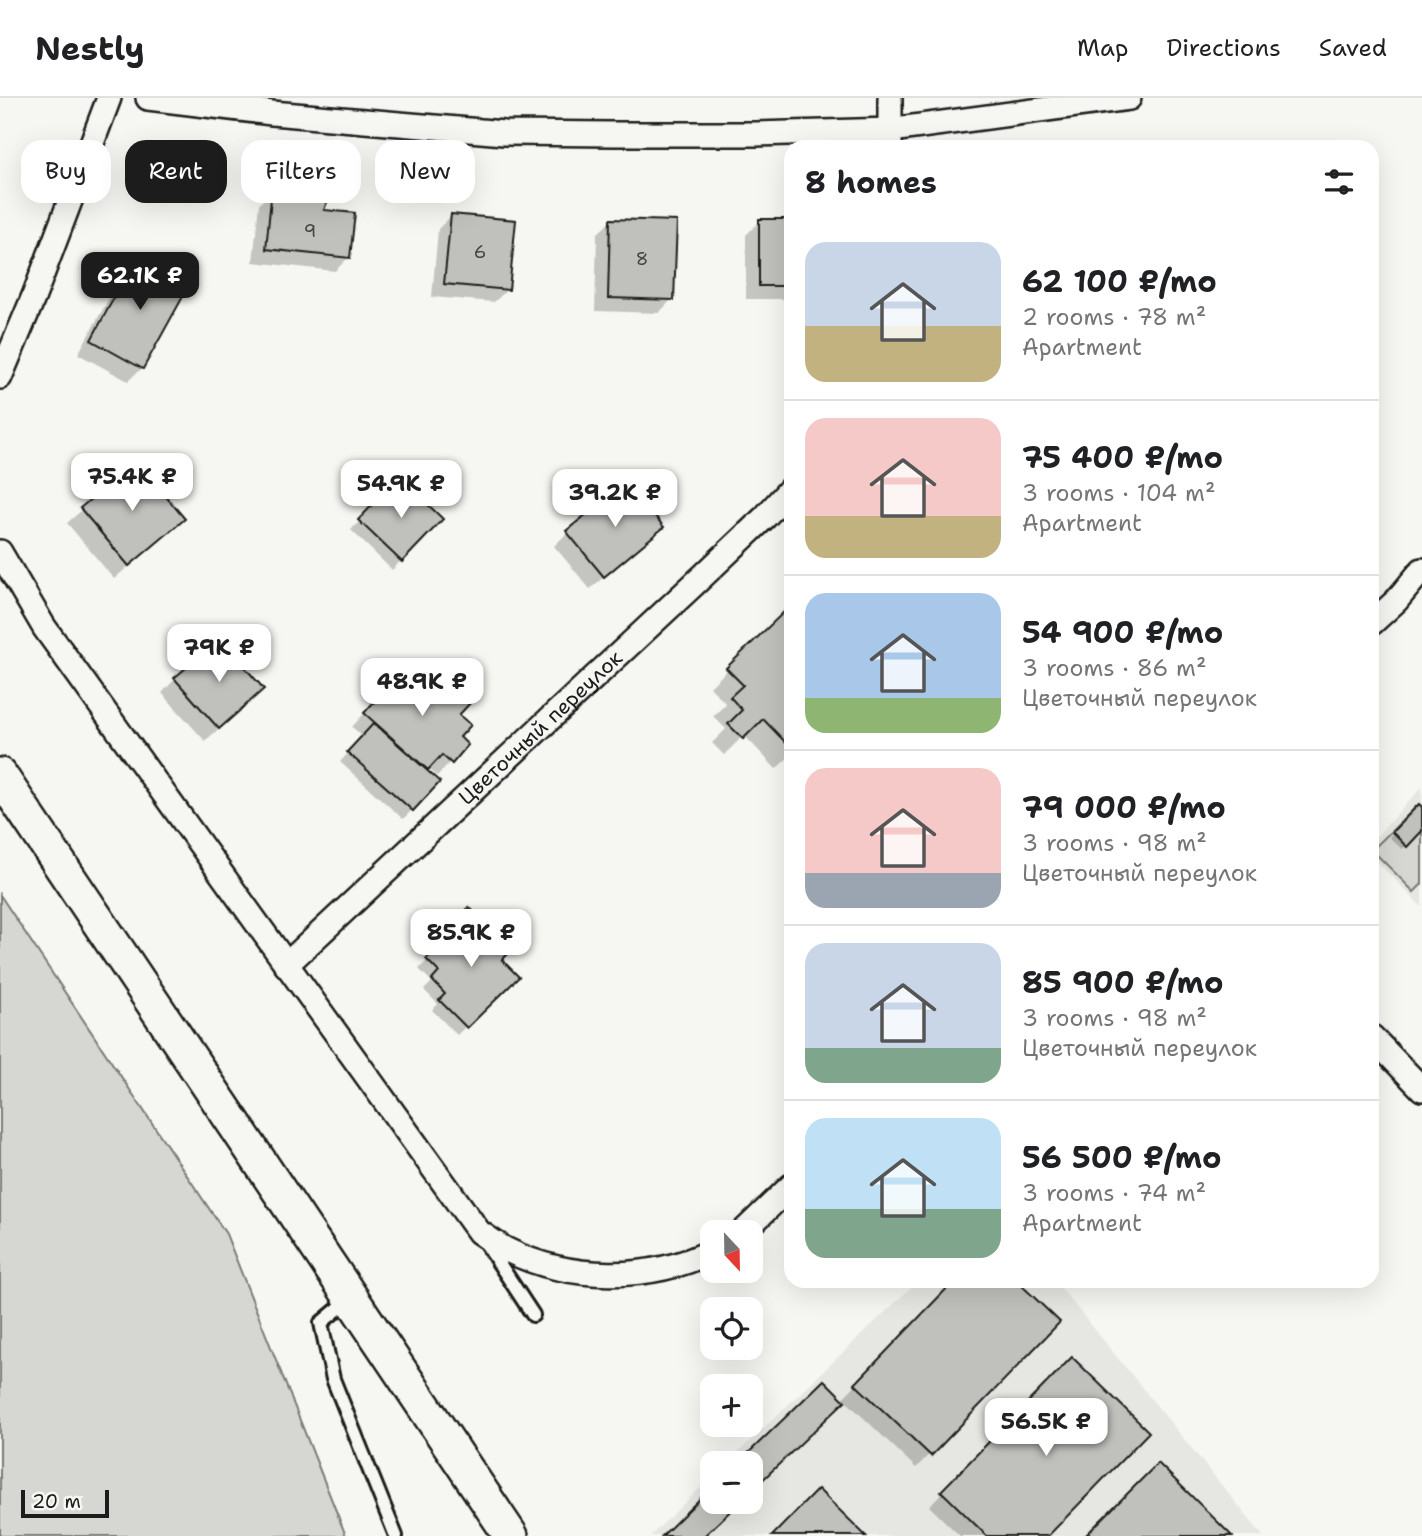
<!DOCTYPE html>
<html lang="en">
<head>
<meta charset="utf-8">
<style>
  body { margin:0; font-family:"Shantell Sans",sans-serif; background:#f6f6f6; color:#202124; height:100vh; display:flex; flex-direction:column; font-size:26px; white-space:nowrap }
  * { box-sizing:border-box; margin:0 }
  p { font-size:23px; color:#757577 }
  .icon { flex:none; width:38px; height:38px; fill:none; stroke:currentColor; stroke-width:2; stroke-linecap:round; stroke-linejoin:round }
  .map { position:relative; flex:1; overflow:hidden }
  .panel { position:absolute; left:784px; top:42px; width:595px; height:1148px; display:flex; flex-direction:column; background:#fff; border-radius:21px; box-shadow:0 7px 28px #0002 }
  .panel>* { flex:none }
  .hud { position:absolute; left:21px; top:42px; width:658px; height:63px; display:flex; gap:14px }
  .needle { width:46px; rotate:158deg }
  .tools { position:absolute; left:700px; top:1122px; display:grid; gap:14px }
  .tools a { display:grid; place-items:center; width:63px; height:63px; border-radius:14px; background:#fff; box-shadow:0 7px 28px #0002; font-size:35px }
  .scale { position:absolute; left:21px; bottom:18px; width:88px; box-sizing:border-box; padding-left:7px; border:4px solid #1c1c1c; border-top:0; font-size:19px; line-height:24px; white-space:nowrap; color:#1c1c1c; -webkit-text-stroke:5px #f6f6f2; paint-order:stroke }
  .price { position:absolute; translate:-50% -60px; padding:0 16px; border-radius:14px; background:#fff; color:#222; font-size:23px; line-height:46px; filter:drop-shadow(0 2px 4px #0008) }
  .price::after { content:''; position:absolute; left:50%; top:42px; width:21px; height:16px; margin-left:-10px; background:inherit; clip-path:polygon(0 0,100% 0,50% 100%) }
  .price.selected { background:#1c1c1c; color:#fff }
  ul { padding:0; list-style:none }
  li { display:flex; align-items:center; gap:21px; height:175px; padding:0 21px }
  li+li { border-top:2px solid #e0e0e0 }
  li span { display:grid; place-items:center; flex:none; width:196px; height:140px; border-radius:21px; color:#555 }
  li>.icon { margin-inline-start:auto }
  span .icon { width:84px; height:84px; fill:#fffc; stroke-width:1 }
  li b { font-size:30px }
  h2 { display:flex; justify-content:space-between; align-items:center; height:84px; padding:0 21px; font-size:30px }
  .pill { padding:0 24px; border-radius:21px; background:#fff; box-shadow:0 7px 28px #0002; font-size:24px; line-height:63px }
  .pill.selected { background:#1c1c1c; color:#fff }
  header { display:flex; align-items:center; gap:42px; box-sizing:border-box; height:98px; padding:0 35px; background:#fff; border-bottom:2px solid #e0e0e0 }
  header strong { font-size:33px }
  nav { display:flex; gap:38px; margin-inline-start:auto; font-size:24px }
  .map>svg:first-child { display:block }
  .built { fill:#e6e6e2 }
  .green { fill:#d6d6d2; stroke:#797977; stroke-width:2 }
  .shadow { fill:#0003 }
  .building { fill:#c0c0bd; stroke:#1c1c1c; stroke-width:2 }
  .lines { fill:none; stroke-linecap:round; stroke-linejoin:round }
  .lane-casing { stroke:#1c1c1c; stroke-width:18 }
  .street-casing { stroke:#1c1c1c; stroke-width:28 }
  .secondary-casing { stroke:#1c1c1c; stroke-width:38 }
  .lane { stroke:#f6f6f2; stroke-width:12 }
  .street { stroke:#f6f6f2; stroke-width:23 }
  .secondary { stroke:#f6f6f2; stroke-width:33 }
  .labels { text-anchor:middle; stroke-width:5; stroke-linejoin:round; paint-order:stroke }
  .number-label { font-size:18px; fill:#454544 }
  .street-label { font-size:21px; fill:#1c1c1c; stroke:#f6f6f2 }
</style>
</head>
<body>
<header>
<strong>Nestly</strong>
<nav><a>Map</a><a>Directions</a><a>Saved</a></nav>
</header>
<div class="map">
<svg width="1422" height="1438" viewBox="0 0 1422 1438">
  <rect width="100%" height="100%" fill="#f6f6f2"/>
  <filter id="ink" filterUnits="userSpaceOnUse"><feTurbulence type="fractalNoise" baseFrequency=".0143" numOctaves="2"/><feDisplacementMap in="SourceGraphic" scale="14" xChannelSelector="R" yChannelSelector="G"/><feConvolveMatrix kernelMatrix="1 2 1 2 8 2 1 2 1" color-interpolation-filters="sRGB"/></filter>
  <g filter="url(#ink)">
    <g class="built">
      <polygon points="1422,689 1422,809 1372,759 1372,743"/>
      <polygon points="918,1183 1055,1183 1263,1438 650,1438 712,1379 712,1404 751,1404 751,1365 727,1365"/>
    </g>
    <g class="green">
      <polygon points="1418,707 1422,711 1422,786 1414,794 1372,752"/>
      <polygon points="0,797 226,1136 346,1438 0,1438"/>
    </g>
    <g class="shadow">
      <polygon points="273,92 321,113 349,159 335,173 253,164 259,106"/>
      <polygon points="451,118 508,191 494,204 432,199 438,131"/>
      <polygon points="611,123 672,201 659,215 595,213 597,136"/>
      <polygon points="760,123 791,123 791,201 746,201 746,137"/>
      <polygon points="137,159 142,270 128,283 78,256 124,173"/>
      <polygon points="136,365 183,421 114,481 67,425"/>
      <polygon points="399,382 441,421 392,472 351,432"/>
      <polygon points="662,428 590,491 554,448 568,434"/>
      <polygon points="791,509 791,657 776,671 744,637 724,657 712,645 726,631 713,618 726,606 710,589"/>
      <polygon points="175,581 248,605 205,643 162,595"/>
      <polygon points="395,581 456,617 457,639 450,664 437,678 428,670 425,672 412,712 403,721 340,664 363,639 352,629"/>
      <polygon points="1419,708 1422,711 1422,731 1402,751 1389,739"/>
      <polygon points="469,811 486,834 500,862 516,879 457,937 432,912 438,906 424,892 432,884 419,871 447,843 444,835"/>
      <polygon points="956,1183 1015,1183 1058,1224 916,1370 844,1301 751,1391 751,1365 740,1365 841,1302"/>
      <polygon points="1072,1261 1046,1438 960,1438 929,1408"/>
    </g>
    <g class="building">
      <polygon points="272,90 330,97 324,112 355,115 350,160 266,151"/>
      <polygon points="451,116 516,122 509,192 444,186"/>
      <polygon points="610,121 677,123 674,202 608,200"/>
      <rect x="759" y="121" width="32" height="67"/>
      <polygon points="137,157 190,186 143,271 91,242"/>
      <polygon points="136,363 185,421 129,468 80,410"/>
      <polygon points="399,379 443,421 402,464 358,422"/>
      <polygon points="627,383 664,429 604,479 566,433"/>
      <polygon points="791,507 791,650 763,621 743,641 728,626 742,612 730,599 743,587 726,570"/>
      <polygon points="220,541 264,591 219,631 174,580"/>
      <polygon points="409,565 449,601 464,595 472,603 459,617 471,627 460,639 468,647 452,666 442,657 428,672 364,615"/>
      <polygon points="374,625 440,684 413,713 347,654"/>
      <polygon points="1419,706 1422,709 1422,733 1407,749 1392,734"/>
      <polygon points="469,809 491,831 488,834 509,855 502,862 519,879 467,930 439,902 445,896 432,882 439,874 426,861 455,833 452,825"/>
      <polygon points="954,1183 1017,1183 1060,1224 931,1358 855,1286"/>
      <polygon points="1072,1259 1149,1334 1048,1438 987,1438 941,1393"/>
      <polygon points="824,1282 845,1303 751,1393 751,1365 738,1365"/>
      <polygon points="1158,1365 1232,1438 1085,1438"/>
      <polygon points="712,1389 712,1404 740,1404 704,1438 662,1438"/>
      <polygon points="818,1391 866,1438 772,1438"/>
    </g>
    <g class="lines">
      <g class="lane-casing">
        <g id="lane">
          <polyline points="487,1147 533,1217"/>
          <polyline points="351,1200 321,1225 333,1281 396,1438"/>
        </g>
      </g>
      <g class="street-casing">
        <g id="street">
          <polyline points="148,0 272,15 504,35 615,36 755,36 891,32 1129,0"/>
          <polyline points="890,0 890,49"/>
          <polyline points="0,279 34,198 109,0"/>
          <path d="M0,454l44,75 435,605c9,6 18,13 28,18 62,31 143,32 205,1"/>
          <polyline points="1372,525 1396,503 1422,472"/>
          <path id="s1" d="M286,867l418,-390 61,-58 26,-29"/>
          <polyline points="1372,939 1422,991"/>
          <polyline points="743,1134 791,1088"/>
        </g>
      </g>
      <g class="secondary-casing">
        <polyline id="secondary" points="0,677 511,1438"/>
      </g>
      <use href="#lane" class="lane"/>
      <use href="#street" class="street"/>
      <use href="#secondary" class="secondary"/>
    </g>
  </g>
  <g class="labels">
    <g class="number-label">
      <text x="310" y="139">9</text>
      <text x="480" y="160">6</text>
      <text x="642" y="167">8</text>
    </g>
    <g class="street-label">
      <text dy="7" stroke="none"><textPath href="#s1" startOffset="348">Цветочный переулок</textPath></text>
    </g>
  </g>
</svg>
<div class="tools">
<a><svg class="needle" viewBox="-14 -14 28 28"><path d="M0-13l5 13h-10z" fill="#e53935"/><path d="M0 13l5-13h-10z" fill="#757577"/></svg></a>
<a><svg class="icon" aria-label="locate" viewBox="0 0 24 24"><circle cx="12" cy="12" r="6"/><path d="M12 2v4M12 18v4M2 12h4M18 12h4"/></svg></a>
<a>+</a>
<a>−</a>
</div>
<div class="scale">20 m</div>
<b class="price selected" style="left:140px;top:214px">62.1K ₽</b>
<b class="price" style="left:132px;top:415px">75.4K ₽</b>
<b class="price" style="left:401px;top:422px">54.9K ₽</b>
<b class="price" style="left:615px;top:431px">39.2K ₽</b>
<b class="price" style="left:219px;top:586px">79K ₽</b>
<b class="price" style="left:422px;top:620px">48.9K ₽</b>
<b class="price" style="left:471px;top:871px">85.9K ₽</b>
<b class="price" style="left:1046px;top:1360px">56.5K ₽</b>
<div class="hud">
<a class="pill">Buy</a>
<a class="pill selected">Rent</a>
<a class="pill">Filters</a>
<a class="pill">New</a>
</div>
<section class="panel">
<h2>8 homes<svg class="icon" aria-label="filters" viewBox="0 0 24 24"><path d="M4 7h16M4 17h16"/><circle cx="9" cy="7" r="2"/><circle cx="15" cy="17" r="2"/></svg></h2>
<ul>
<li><span style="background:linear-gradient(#c9d6e8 60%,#c2b280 0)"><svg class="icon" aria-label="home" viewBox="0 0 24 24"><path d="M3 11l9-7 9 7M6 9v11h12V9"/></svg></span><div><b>62 100 ₽/mo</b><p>2 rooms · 78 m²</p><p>Apartment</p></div></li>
<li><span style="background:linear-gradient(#f6c9c9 70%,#c2b280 0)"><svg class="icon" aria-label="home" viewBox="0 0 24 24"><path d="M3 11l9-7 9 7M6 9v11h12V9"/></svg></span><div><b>75 400 ₽/mo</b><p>3 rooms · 104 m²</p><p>Apartment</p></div></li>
<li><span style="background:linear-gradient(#a9c7e8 75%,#8fb573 0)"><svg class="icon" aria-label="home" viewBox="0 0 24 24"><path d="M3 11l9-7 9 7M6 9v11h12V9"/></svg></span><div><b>54 900 ₽/mo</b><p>3 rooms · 86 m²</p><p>Цветочный переулок</p></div></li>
<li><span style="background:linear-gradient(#f6c9c9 75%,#9aa5b1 0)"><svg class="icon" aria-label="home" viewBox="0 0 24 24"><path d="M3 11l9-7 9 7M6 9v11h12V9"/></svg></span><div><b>79 000 ₽/mo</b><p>3 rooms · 98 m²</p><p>Цветочный переулок</p></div></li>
<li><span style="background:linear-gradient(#c9d6e8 75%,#7fa58c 0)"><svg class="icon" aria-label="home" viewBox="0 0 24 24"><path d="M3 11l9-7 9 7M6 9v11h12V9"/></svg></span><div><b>85 900 ₽/mo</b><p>3 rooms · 98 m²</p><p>Цветочный переулок</p></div></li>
<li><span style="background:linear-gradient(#bfe0f5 65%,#7fa58c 0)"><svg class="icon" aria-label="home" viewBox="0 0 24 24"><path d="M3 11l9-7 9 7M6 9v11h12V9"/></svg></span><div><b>56 500 ₽/mo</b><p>3 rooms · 74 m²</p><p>Apartment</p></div></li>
</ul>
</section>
</div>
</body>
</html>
